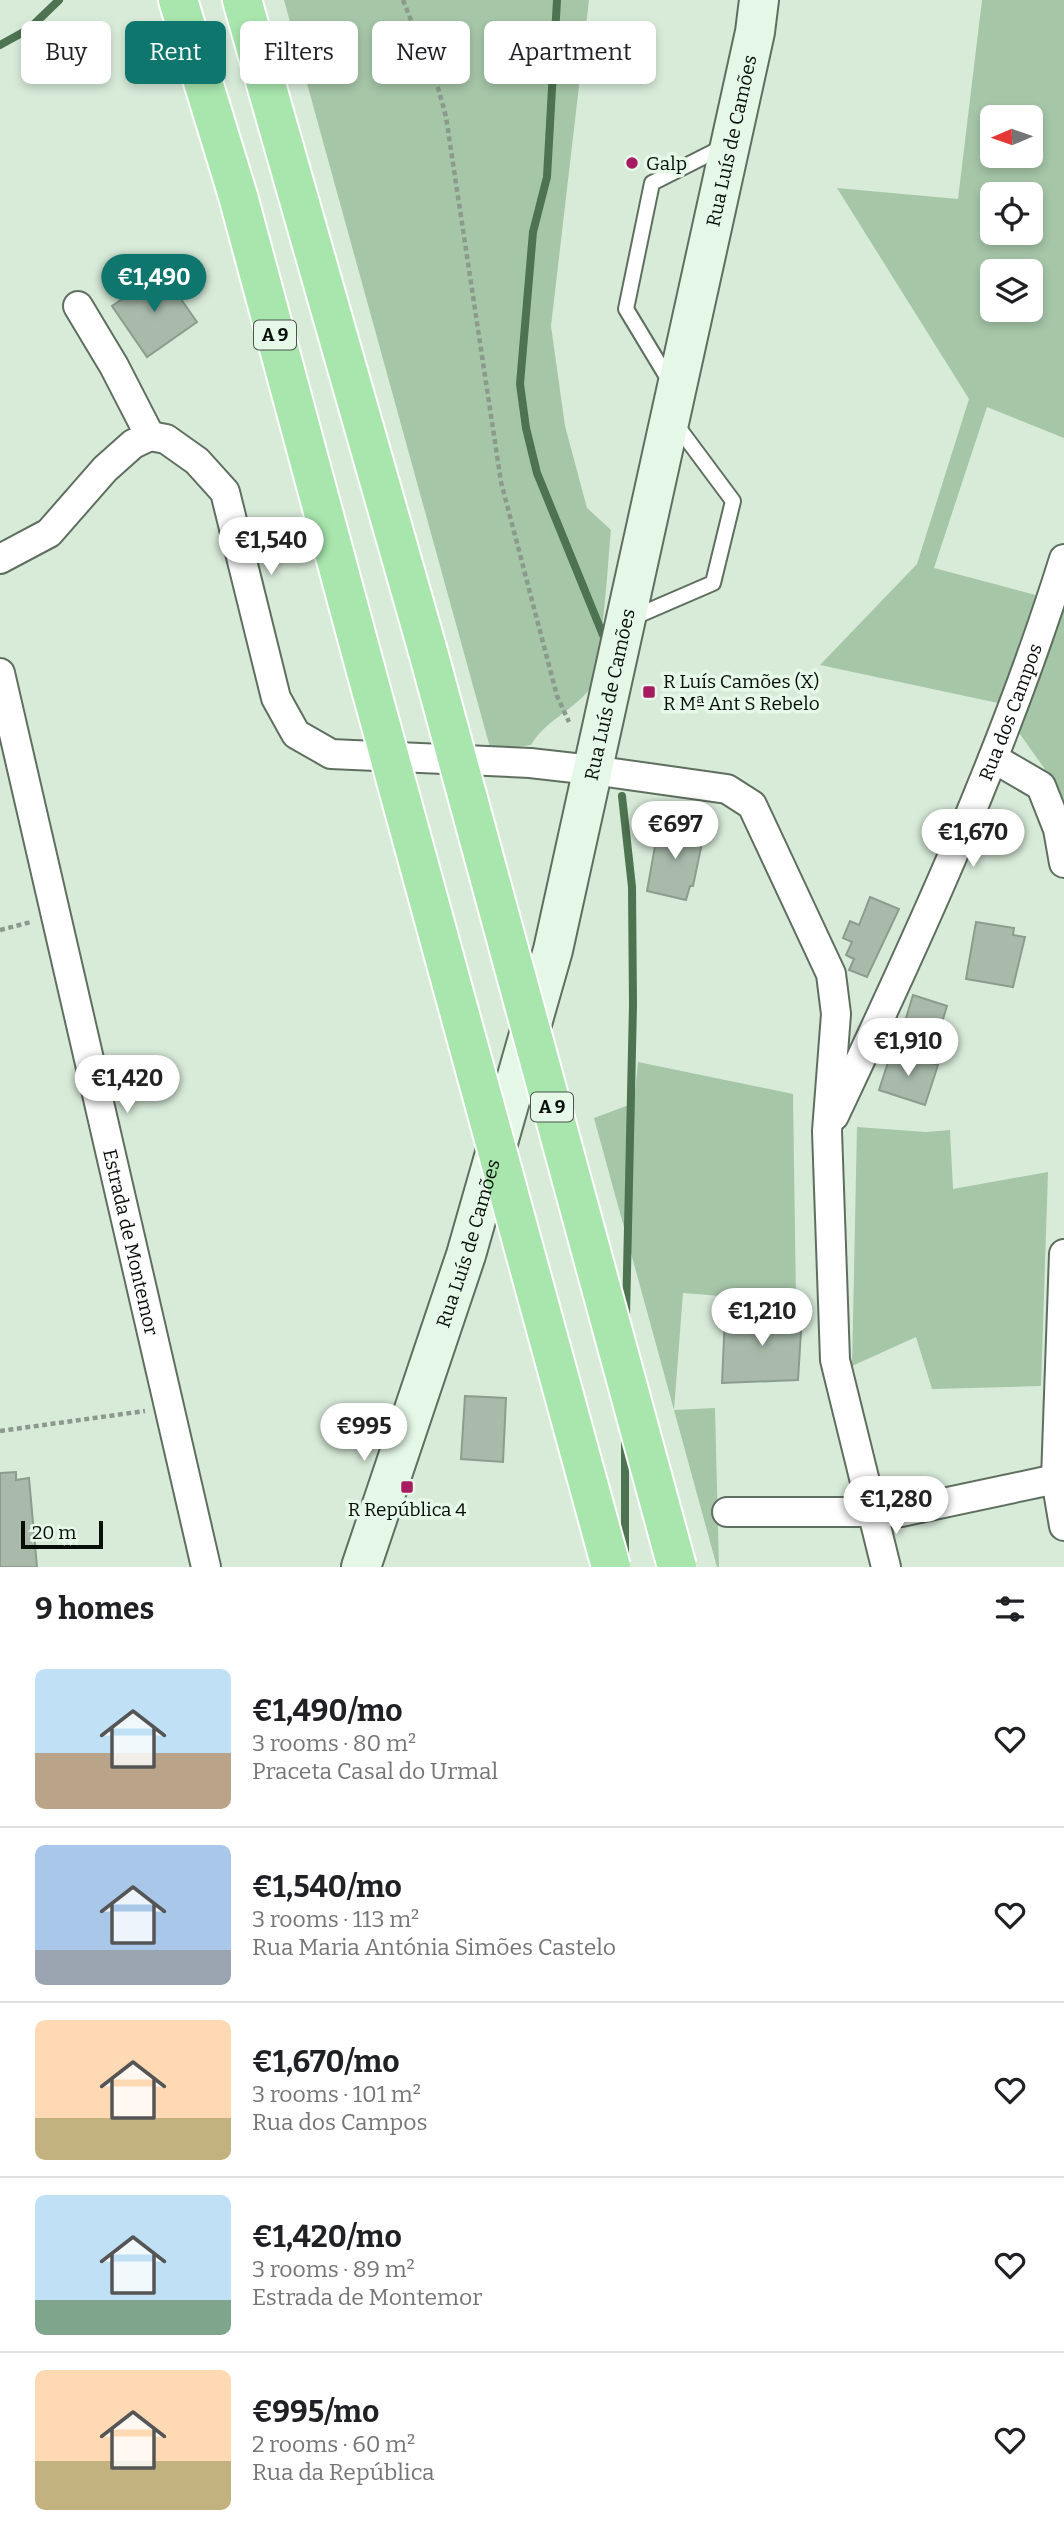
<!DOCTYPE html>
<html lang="en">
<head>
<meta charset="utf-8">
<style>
  body { margin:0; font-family:Bitter,serif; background:#f6f6f6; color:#202124; height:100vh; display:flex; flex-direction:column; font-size:26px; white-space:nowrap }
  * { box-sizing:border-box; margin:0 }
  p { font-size:23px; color:#757577 }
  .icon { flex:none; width:38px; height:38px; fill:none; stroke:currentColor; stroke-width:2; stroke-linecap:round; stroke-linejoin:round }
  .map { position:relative; height:1567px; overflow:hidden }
  .details { display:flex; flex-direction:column; background:#fff; flex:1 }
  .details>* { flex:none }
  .banner { position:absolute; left:21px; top:21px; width:700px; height:63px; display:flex; gap:14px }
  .needle { width:46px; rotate:268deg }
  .controls { position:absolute; left:980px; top:105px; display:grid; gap:14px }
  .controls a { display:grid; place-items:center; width:63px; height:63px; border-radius:10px; background:#fff; box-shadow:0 4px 10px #0003; font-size:35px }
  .scale { position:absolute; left:21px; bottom:18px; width:82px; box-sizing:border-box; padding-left:7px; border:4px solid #080e08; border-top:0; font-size:19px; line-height:24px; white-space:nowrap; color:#080e08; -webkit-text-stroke:5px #e6f8e7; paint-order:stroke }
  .price { position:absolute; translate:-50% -60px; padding:0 16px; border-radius:24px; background:#fff; color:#222; font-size:23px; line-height:46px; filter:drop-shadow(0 2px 4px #0008) }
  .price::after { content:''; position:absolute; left:50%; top:42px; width:21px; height:16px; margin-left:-10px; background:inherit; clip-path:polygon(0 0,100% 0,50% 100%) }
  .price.selected { background:#0f766e; color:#fff }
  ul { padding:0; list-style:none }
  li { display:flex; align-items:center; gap:21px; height:175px; padding:0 35px }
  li+li { border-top:2px solid #e0e0e0 }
  li span { display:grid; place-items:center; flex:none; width:196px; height:140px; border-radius:10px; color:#555 }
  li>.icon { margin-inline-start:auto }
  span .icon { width:84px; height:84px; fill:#fffc; stroke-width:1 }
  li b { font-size:30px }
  h2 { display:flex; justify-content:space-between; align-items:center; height:84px; padding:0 35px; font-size:30px }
  .pill { padding:0 24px; border-radius:10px; background:#fff; box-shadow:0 4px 10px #0003; font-size:24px; line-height:63px }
  .pill.selected { background:#0f766e; color:#fff }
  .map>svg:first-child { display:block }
  .green { fill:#a6c6a8; fill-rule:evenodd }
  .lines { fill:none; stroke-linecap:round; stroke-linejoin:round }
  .stream { stroke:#4d7350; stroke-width:8 }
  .building { fill:#a9baaa; stroke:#8b9d8d; stroke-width:2 }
  .lane-casing { stroke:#5e6f5f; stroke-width:18 }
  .street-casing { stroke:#5e6f5f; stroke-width:32 }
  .secondary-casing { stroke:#5e6f5f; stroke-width:42 }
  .highway-casing { stroke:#fff; stroke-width:42 }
  .path { stroke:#8c9a8d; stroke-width:4.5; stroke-dasharray:5 3.5; stroke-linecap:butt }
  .lane { stroke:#fff; stroke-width:14 }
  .street { stroke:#fff; stroke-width:28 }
  .secondary { stroke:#e5f8e7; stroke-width:38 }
  .highway { stroke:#a8e6ae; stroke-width:38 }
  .highway-bridge-casing { stroke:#fff; stroke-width:42; stroke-linecap:butt }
  .highway-bridge { stroke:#a8e6ae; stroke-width:38 }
  .poi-dot { fill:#a71c61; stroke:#e6f8e7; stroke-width:2.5 }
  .labels { text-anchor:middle; stroke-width:7; stroke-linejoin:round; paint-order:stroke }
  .shield { fill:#e6f8e7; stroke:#4b544b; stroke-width:2 }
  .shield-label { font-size:18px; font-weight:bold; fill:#080e08 }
  .street-label { font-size:19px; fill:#080e08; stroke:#e6f8e7 }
  .poi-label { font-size:19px; fill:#080e08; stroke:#e6f8e7; text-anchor:start }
</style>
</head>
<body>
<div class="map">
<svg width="1064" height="1567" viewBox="0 0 1064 1567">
  <rect width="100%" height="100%" fill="#d8ebd9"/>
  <g class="green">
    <path d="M284,0h305l-38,326 14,100 22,82 24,22c-3,28 -9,143 -22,160 -17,21 -44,31 -58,55l-40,6z"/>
    <path d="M982,0h82v438l-77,-31 -53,161 128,34 2,-5v212l-20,-41 -46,-65 -178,-38 97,-101 52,-165 -132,-211 121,11zM992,117h39v39h-39zM992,194h39v39h-39zM992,271h39v39h-39z"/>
    <polygon points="638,1062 793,1094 796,1302 683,1293 674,1410 715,1408 719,1567 717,1567 594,1118 634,1103"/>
    <polygon points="857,1127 926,1132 950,1130 953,1189 1048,1172 1041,1386 932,1389 916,1337 852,1366"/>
  </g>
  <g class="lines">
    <g class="stream">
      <polyline points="557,0 547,177 533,232 520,384 526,428 537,473 603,635"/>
      <polyline points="0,45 29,29 59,0"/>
      <polyline points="622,796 632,887 633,1005 626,1316"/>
      <polyline points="625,1554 625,1440"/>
    </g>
  </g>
  <g class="building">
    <polygon points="162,272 197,322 147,357 112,306"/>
    <polygon points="659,824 704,833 693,886 690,886 686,900 647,891"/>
    <polygon points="870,897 899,909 867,977 849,970 854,959 846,955 852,942 843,938 850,921 859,925"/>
    <polygon points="976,922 1014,928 1013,935 1025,937 1013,987 966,979"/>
    <polygon points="913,995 947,1006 934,1049 900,1038"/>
    <polygon points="892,1050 938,1065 925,1105 879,1090"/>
    <polygon points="802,1315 798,1380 722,1383 725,1316"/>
    <polygon points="465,1396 506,1398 503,1462 461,1459"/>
    <polygon points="16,1472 16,1480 29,1478 37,1567 0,1567 0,1473"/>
  </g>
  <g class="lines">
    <g class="lane-casing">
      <g id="lane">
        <polyline points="670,382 626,309 652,183 723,147"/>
        <polyline points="632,618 713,583 733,501 675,423"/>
      </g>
    </g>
    <g class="street-casing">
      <g id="street">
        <polyline points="78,306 114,366 150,436"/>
        <polyline points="0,559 49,533 105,469 133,444 150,436 166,439 197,461 225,492 276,698 296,734 331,754 530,763 592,770 727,789 752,805 831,974 836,1014 827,1131 835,1360 886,1567"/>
        <path id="s1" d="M0,673l206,894"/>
        <polyline points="993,758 1041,786 1058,829 1064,863"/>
        <path id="s2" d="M834,1116c86,-182 170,-365 230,-557"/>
        <polyline points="1064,1254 1056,1479 1064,1526"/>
        <polyline points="727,1512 901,1512 1056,1479"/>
      </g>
    </g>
    <g class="secondary-casing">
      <g id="secondary">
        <path id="s3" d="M361,1567l105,-312 87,-305 202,-918 4,-32"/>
      </g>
    </g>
    <g class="highway-casing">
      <g id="highway">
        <polyline points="178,0 238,196 366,671"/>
        <polyline points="242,0 427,648"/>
      </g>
    </g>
    <g class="path">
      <polyline points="403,0 439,91 446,117 501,482 557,696 569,722"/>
      <polyline points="0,930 31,922"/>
      <polyline points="0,1431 145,1411"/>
    </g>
    <use href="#lane" class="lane"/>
    <use href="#street" class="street"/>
    <use href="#secondary" class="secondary"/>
    <use href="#highway" class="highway"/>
    <g class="highway-bridge-casing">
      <g id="highway-bridge">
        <polyline points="427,648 677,1567"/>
        <polyline points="366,671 611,1567"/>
      </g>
    </g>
    <use href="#highway-bridge" class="highway-bridge"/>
  </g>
  <g class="poi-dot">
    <circle cx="632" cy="163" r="7"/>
    <rect x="642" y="685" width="14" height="14" rx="3.5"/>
    <rect x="400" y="1480" width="14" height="14" rx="3.5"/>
  </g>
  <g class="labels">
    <g class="shield">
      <rect x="254" y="320.5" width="42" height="29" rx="5"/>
      <rect x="531" y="1092.5" width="42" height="29" rx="5"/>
    </g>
    <g class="shield-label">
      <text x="275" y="341">A 9</text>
      <text x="552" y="1113">A 9</text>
    </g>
    <g class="street-label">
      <text dy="7" stroke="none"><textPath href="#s3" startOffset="1475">Rua Luís de Camões</textPath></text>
      <text dy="7" stroke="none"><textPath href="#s3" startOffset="908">Rua Luís de Camões</textPath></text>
      <text dy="7" stroke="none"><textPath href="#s2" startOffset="441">Rua dos Campos</textPath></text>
      <text dy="7" stroke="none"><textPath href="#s3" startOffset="341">Rua Luís de Camões</textPath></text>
      <text dy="7" stroke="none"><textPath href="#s1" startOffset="584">Estrada de Montemor</textPath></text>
    </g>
    <g class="poi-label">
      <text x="646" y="170">Galp</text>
      <text x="663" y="688">R Luís Camões (X)<tspan x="663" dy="22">R Mª Ant S Rebelo</tspan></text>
      <text x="407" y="1516" text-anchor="middle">R República 4</text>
    </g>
  </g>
</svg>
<div class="controls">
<a><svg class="needle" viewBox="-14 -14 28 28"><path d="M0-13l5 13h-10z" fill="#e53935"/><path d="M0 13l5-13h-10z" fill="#757577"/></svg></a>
<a><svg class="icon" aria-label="locate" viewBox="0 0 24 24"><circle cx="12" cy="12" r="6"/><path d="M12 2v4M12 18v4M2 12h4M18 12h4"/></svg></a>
<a><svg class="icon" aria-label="layers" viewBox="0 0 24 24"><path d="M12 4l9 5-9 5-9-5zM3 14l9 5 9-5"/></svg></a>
</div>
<div class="scale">20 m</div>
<b class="price selected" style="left:154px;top:314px">€1,490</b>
<b class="price" style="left:271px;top:577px">€1,540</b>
<b class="price" style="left:675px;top:861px">€697</b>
<b class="price" style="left:973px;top:869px">€1,670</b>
<b class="price" style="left:908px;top:1078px">€1,910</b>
<b class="price" style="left:127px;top:1115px">€1,420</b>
<b class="price" style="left:762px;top:1348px">€1,210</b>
<b class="price" style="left:364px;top:1463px">€995</b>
<b class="price" style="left:896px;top:1536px">€1,280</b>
<div class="banner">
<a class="pill">Buy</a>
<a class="pill selected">Rent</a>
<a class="pill">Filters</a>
<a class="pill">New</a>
<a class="pill">Apartment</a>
</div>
</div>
<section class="details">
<h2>9 homes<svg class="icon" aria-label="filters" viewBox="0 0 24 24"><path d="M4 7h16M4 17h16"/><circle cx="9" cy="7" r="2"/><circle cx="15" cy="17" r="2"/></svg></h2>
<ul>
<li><span style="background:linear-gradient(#bfe0f5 60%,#b9a48a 0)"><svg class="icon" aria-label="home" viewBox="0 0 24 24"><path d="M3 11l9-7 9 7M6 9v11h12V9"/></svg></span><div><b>€1,490/mo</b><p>3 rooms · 80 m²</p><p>Praceta Casal do Urmal</p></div><svg class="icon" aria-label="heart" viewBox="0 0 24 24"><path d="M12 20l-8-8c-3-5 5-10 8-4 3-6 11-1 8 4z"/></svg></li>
<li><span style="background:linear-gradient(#a9c7e8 75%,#9aa5b1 0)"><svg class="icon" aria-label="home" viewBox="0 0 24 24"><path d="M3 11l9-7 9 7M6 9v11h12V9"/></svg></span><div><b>€1,540/mo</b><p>3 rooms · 113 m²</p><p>Rua Maria Antónia Simões Castelo</p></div><svg class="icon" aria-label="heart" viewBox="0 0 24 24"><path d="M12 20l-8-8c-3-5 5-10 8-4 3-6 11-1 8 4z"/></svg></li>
<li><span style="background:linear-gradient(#ffd9b3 70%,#c2b280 0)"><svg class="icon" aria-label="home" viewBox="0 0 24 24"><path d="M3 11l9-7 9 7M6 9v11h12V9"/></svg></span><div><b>€1,670/mo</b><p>3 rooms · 101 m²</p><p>Rua dos Campos</p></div><svg class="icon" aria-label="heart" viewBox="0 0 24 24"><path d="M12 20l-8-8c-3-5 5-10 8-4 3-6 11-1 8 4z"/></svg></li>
<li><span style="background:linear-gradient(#bfe0f5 75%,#7fa58c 0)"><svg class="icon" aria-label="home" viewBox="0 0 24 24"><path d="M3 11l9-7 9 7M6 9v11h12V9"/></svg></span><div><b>€1,420/mo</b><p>3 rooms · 89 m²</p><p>Estrada de Montemor</p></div><svg class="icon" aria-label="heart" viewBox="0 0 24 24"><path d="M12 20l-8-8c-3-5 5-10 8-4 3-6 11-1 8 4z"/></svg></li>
<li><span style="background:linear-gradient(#ffd9b3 65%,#c2b280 0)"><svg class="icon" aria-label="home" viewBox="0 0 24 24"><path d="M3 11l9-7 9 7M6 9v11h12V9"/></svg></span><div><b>€995/mo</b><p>2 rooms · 60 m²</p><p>Rua da República</p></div><svg class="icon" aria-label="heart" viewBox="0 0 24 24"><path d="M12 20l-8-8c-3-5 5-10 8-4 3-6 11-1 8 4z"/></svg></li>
</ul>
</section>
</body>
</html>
